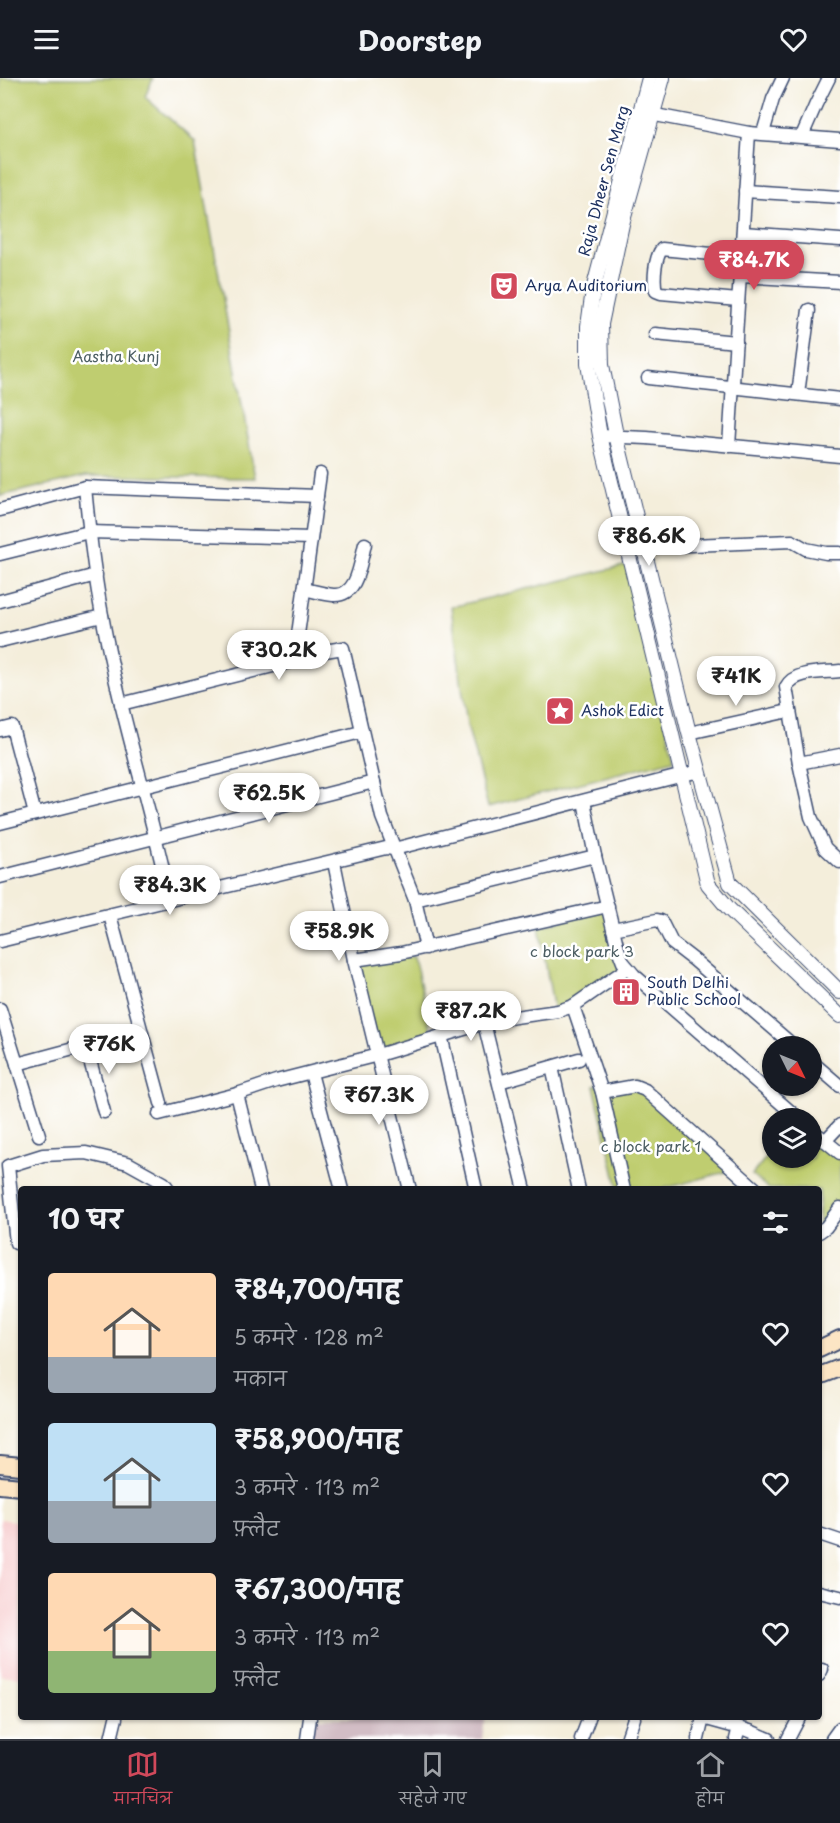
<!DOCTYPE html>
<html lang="hi">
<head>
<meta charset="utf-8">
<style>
  body { margin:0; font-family:"Playpen Sans","Playpen Sans Deva",sans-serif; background:#242831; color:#f1f3f6; height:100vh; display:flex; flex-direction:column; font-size:22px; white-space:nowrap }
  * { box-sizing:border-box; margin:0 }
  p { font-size:20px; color:#9ea1a6 }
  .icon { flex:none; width:33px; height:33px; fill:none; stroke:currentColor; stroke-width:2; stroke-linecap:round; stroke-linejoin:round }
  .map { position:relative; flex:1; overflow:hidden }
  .details { position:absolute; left:18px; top:1108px; width:804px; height:534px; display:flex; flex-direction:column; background:#171b24; border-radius:6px; box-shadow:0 2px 4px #0004 }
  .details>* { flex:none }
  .needle { width:39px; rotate:133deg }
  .fabs { position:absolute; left:762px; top:958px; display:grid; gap:12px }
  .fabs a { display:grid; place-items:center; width:60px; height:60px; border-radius:50%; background:#171b24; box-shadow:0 2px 4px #0004; font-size:30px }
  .price { position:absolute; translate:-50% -51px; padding:0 14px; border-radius:21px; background:#fff; color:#222; font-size:20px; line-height:39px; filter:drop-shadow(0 2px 3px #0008) }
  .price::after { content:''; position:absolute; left:50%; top:36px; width:18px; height:14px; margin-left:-9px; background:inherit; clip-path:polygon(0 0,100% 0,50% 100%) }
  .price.on { background:#d1495b; color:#fff }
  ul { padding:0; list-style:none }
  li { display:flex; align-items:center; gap:18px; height:150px; padding:0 30px }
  li span { display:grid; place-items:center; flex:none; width:168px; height:120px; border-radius:6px; color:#555 }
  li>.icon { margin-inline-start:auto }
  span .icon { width:72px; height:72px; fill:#fffc; stroke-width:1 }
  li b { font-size:26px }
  h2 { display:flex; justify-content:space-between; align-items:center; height:72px; padding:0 30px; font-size:26px }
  header { display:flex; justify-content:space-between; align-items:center; height:78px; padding:0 30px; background:#171b24; font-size:27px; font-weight:700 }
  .tab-bar { display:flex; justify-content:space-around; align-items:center; height:84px; border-top:2px solid #363941; background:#171b24; font-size:16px; color:#9ea1a6 }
  .tab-bar a { display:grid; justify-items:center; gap:3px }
  .tab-bar .on { color:#d1495b }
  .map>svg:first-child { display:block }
  .built { fill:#f7cfd0 }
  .industrial { fill:#d2bdc5 }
  .green { fill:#bfcd6f; stroke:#6d7e66; stroke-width:1.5 }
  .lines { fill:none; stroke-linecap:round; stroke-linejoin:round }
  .minor-casing { stroke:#3c4c71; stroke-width:15 }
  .tertiary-casing { stroke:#3c4c71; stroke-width:16 }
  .secondary-casing { stroke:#3c4c71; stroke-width:20 }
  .minor { stroke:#fff; stroke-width:12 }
  .tertiary { stroke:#fff; stroke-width:14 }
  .secondary { stroke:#fce5c4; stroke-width:16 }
  .labels { text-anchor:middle; stroke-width:5; stroke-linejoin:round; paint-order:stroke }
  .street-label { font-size:15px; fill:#1b2f5e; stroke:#fff }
  .poi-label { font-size:15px; fill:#1b2f5e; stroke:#fff; text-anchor:start }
  .park-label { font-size:15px; fill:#4c5e63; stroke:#fff }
</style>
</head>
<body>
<header><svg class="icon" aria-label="menu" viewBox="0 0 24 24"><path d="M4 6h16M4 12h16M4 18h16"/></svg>Doorstep<svg class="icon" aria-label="heart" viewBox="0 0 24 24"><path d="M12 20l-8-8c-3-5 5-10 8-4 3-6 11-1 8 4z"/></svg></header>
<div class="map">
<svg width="840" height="1661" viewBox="0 0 840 1661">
  <rect width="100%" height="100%" fill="#fff"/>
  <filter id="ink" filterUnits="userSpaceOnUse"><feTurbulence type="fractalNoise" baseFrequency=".0167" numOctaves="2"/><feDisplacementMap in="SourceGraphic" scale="12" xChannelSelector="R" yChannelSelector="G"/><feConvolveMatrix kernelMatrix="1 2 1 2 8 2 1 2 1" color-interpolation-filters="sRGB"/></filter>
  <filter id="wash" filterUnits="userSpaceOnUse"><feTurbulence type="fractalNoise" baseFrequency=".008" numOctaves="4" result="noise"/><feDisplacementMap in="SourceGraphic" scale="24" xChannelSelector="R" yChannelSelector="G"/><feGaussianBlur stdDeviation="1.35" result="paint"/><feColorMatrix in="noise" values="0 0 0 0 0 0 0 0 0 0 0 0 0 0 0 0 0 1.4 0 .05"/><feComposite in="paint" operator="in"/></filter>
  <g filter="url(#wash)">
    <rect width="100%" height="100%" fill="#f4eedb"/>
    <polygon class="built" points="0,1441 21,1444 21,1599 0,1597"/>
    <polygon class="industrial" points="305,1640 485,1640 482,1661 304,1661"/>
    <g class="green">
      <polygon points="0,0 153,0 145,19 195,63 255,400 86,398 0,418"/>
      <polygon points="627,487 674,681 488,729 467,646 451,529"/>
      <polygon points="608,828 626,887 573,928 554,933 539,849"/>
      <polygon points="414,879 433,961 375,976 354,885"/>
      <polygon points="637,1003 727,1082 726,1094 662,1111 618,1111 594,1008"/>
      <polygon points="812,1053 840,1080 840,1121 819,1150 819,1112 769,1111 752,1097 772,1072 772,1080 812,1080"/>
    </g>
  </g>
  <g filter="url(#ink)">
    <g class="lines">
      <g class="minor-casing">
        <g id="minor">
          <polyline points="645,35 749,55 840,62"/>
          <polyline points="763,55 773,21 783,0"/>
          <polyline points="802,58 816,26 829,0"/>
          <polyline points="745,113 840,119"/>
          <polyline points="743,155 840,162"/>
          <polyline points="740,198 840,204"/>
          <path d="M738,222l-77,-7 -5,-2c-3,-11 -1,-34 6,-42l79,8"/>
          <polyline points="655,256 736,264"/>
          <polyline points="648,300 840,321"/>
          <polyline points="798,316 809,232"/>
          <polyline points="600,358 647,360 840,378"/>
          <polyline points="729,368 749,55"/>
          <path d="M85,409c4,43 9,85 17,128 17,96 48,190 68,285"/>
          <polyline points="0,432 85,409 317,418"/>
          <polyline points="643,469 792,463 806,471 826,475 840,475"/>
          <polyline points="0,476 89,454 311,460"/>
          <path d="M304,511c10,2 19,5 29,6 25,2 27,-32 32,-51"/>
          <polyline points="0,523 96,497"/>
          <polyline points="0,563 102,538"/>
          <polyline points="295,578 343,570 382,739 415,822 426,870"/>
          <path d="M840,593c-17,2 -45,-1 -54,16l13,76 12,54 14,31 15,14"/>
          <polyline points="121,626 289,584 295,578 296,571 320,396"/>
          <polyline points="0,652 12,649 35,736"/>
          <polyline points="689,655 789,633"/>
          <polyline points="799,685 840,677"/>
          <polyline points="584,723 595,778 618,871 623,884 634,897 799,1041"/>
          <polyline points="0,745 361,654"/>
          <polyline points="334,784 354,882 410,1112"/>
          <polyline points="0,799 374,704"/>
          <polyline points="415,822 595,778"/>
          <polyline points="110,837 161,1025"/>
          <polyline points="613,851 657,842 661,843 672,865 694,882 795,969"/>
          <polyline points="0,863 386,770 394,771 699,693"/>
          <polyline points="354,882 401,875 608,828"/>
          <polyline points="573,928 602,1014 624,1112"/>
          <polyline points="0,931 39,1057"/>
          <polyline points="484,945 525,1112"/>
          <polyline points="441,957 476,1112"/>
          <polyline points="86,968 104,1034"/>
          <polyline points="812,984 840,1008"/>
          <polyline points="17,986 141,953"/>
          <polyline points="552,989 579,1112"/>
          <polyline points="311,995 342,1112"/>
          <polyline points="499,1004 579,981"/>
          <polyline points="602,1014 635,1008 645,1012 757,1112"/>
          <polyline points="237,1016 261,1112"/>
          <polyline points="159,1036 237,1016 276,1003 378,977 484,945 515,939 558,933 573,928 628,890"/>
          <polyline points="812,1052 840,1075"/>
          <polyline points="825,1063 840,1047"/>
          <polyline points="819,1154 826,1149 840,1130"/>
          <polyline points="21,1164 16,1165 8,1088 43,1077 86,1075 128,1085 164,1105 169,1112"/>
          <polyline points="819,1456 840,1463"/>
          <polyline points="819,1514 840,1519"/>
          <polyline points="819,1597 822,1591"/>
          <polyline points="703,1640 750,1653 769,1661"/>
          <polyline points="111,1661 116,1640"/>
          <polyline points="307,1661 310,1640"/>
          <polyline points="581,1661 589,1640"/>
          <polyline points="627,1661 634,1640"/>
          <polyline points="698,1661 703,1640"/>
          <polyline points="736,1661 739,1649"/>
          <polyline points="788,1661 799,1640"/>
          <polyline points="832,1661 840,1650"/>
        </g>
      </g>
      <g class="tertiary-casing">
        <g id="tertiary">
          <polyline points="649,0 593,212 588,248 588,286 600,358 708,806 729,831 840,938"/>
          <polyline points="663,0 622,146 601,246 602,287 616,357 689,655 730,805 840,914"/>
        </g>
      </g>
      <g class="secondary-casing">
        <g id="secondary">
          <polyline points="819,1271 840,1261"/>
          <polyline points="819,1298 840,1290"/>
          <polyline points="0,1386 21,1388"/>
          <polyline points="0,1407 21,1409"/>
        </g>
      </g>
      <use href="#minor" class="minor"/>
      <use href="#tertiary" class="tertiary"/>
      <use href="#secondary" class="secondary"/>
    </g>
  </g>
  <defs>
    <g id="theatre-square" transform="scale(1.5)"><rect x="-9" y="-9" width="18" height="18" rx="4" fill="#d1495b" stroke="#fff"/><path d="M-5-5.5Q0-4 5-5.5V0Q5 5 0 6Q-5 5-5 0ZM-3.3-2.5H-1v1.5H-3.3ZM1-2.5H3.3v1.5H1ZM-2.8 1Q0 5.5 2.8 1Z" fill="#fff"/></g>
    <g id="sight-square" transform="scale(1.5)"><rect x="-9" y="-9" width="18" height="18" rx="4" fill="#d1495b" stroke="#fff"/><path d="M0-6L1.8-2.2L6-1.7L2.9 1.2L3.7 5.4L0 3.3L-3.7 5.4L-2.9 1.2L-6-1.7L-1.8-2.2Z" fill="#fff"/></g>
    <g id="building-square" transform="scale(1.5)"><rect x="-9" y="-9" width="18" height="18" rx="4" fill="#d1495b" stroke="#fff"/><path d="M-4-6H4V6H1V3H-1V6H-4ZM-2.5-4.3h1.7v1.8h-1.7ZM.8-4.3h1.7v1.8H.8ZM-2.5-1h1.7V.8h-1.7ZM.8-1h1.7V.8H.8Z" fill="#fff"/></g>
  </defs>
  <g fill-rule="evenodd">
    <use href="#theatre-square" x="504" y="208"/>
    <use href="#sight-square" x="560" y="633"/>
    <use href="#building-square" x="626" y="914"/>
  </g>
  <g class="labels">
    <g class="street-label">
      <text transform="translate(604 103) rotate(-75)" y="5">Raja Dheer Sen Marg</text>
    </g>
    <g class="poi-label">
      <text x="525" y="213">Arya Auditorium</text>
      <text x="581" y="638">Ashok Edict</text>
      <text x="647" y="910">South Delhi<tspan x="647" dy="17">Public School</tspan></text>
    </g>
    <g class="park-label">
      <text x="116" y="284">Aastha Kunj</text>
      <text x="582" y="879">c block park 3</text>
      <text x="651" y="1074">c block park 1</text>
    </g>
  </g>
</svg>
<div class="fabs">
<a><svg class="needle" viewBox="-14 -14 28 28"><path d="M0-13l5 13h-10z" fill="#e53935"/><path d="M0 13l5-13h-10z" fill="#9ea1a6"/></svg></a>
<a><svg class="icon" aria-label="layers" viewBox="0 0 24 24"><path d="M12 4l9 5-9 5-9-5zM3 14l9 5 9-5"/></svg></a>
</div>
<b class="price on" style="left:754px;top:213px">₹84.7K</b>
<b class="price" style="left:649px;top:489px">₹86.6K</b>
<b class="price" style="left:279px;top:603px">₹30.2K</b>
<b class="price" style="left:736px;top:629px">₹41K</b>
<b class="price" style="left:269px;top:746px">₹62.5K</b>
<b class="price" style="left:170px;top:838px">₹84.3K</b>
<b class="price" style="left:339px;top:884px">₹58.9K</b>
<b class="price" style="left:471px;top:964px">₹87.2K</b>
<b class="price" style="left:109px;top:997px">₹76K</b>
<b class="price" style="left:379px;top:1048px">₹67.3K</b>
<section class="details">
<h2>10 घर<svg class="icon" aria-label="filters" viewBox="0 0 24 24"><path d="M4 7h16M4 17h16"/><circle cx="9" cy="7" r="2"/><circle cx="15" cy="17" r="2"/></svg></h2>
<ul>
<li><span style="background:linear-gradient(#ffd9b3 70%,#9aa5b1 0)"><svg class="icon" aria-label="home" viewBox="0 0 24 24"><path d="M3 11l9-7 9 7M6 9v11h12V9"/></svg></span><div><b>₹84,700/माह</b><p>5 कमरे · 128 m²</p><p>मकान</p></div><svg class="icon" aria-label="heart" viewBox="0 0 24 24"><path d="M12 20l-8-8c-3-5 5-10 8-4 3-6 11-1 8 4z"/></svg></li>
<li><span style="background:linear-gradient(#bfe0f5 65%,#9aa5b1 0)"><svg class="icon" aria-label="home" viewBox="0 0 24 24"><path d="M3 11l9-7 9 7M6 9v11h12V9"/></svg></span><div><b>₹58,900/माह</b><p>3 कमरे · 113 m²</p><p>फ़्लैट</p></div><svg class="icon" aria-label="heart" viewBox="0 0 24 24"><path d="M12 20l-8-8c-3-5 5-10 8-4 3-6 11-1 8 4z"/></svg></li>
<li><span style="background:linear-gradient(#ffd9b3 65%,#8fb573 0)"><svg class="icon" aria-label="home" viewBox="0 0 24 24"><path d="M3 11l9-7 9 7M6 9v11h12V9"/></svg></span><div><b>₹67,300/माह</b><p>3 कमरे · 113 m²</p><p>फ़्लैट</p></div><svg class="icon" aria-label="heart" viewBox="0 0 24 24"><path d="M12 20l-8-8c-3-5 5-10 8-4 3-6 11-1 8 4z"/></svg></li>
</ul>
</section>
</div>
<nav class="tab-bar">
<a class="on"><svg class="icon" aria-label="map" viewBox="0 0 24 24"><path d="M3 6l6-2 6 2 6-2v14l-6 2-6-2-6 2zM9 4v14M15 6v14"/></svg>मानचित्र</a>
<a><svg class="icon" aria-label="saved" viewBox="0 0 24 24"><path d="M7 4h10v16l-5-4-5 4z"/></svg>सहेजे गए</a>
<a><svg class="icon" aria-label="home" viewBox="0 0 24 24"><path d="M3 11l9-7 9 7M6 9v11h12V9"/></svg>होम</a>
</nav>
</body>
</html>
